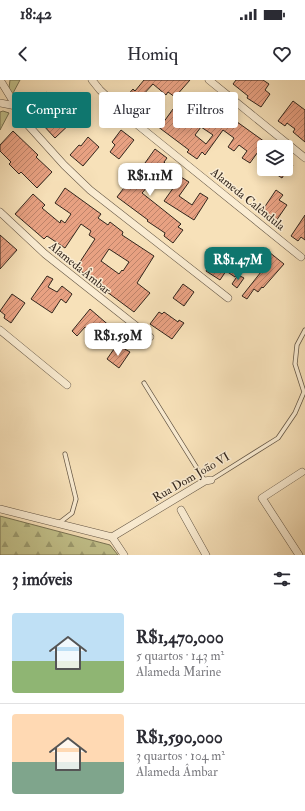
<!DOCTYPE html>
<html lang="pt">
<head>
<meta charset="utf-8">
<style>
  body { margin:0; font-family:"IM FELL Double Pica",serif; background:#f7f7f7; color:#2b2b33; height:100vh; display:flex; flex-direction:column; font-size:15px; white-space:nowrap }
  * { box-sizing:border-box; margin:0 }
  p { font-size:13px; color:#7c7c81 }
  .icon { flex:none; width:22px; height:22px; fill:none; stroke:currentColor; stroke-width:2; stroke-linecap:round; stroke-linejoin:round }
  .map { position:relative; height:475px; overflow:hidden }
  .side { display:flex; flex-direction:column; background:#fff; flex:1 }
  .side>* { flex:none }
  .banner { position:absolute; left:12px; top:12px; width:281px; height:36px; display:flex; gap:8px }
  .buttons { position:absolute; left:257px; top:60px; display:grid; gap:8px }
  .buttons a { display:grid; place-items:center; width:36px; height:36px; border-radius:4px; background:#fff; box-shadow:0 2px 10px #0003; font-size:20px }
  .price { position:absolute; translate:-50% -34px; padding:0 9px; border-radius:8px; background:#fff; color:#222; font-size:13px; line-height:26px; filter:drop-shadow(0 1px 2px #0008) }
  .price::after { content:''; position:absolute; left:50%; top:24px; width:12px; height:9px; margin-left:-6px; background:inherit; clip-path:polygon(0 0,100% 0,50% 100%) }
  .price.selected { background:#0f766e; color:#fff }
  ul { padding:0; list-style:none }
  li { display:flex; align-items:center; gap:12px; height:100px; padding:0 12px }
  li+li { border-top:1px solid #e1e1e2 }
  li span { display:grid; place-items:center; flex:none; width:112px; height:80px; border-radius:4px; color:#555 }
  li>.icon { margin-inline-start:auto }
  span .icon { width:48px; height:48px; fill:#fffc; stroke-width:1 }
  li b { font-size:17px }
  h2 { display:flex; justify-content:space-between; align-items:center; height:48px; padding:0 12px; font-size:17px }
  .chip { padding:0 14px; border-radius:4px; background:#fff; box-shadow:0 2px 10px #0003; font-size:14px; line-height:36px }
  .chip.selected { background:#0f766e; color:#fff }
  .status { display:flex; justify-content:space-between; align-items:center; height:28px; padding:0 20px; background:#fff; direction:ltr }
  .status svg { height:11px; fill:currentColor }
  header { display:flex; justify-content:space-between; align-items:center; height:52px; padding:0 12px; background:#fff; font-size:18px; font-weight:600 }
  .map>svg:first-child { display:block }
  .grass { fill:url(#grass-tufts); stroke:#7a7454 }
  .forest { fill:url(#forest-firs); stroke:#7a7454 }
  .building { fill:url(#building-hatch); stroke:#32261d; fill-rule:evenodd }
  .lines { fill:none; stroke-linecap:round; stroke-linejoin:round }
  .lane-casing { stroke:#635544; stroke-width:5 }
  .street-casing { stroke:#635544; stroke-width:8 }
  .lane { stroke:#faecd2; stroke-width:3.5 }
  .street { stroke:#faecd2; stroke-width:7 }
  .labels { text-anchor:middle; stroke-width:3; stroke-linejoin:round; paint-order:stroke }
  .street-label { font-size:12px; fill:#32261d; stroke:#faecd2 }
</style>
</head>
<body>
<div class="status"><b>18:42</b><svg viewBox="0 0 49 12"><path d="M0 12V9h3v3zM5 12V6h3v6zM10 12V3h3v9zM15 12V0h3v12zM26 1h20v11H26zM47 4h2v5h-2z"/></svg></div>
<header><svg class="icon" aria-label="back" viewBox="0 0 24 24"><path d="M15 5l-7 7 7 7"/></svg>Homiq<svg class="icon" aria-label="heart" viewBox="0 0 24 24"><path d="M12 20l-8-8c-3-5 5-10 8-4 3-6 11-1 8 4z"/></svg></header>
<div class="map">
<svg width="305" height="475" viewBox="0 0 305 475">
  <defs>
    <pattern id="grass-tufts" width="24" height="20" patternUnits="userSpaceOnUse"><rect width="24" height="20" fill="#c2c18b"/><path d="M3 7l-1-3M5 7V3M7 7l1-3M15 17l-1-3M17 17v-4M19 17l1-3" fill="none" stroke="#9e9d71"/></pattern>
    <pattern id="forest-firs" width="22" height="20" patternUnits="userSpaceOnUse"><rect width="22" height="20" fill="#c2c18b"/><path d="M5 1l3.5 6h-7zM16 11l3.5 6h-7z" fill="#9e9d71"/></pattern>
    <pattern id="building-hatch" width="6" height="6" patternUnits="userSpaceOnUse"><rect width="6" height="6" fill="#e8a182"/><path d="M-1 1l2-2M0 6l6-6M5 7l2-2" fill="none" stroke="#bd836a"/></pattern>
  </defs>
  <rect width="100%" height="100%" fill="#f7e1b9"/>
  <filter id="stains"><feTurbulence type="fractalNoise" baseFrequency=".005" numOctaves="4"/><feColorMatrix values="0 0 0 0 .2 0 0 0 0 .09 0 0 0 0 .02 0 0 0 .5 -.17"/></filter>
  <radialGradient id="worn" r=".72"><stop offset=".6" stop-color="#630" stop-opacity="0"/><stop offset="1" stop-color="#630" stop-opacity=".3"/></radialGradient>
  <g class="grass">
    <polygon points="10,0 20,0 12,15 9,8"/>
    <polygon points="3,31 9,33 0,50 0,32"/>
  </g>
  <polygon class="forest" points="0,436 110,465 118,475 0,475"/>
  <g class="building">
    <polygon points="144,0 190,0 175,17 168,12 166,15 153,4 141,17 146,21 138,30 125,18 133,9 135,11"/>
    <polygon points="236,0 263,0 269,4 265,10 270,14 261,27 247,18 248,16 233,4"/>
    <polygon points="47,12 59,28 61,26 74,40 55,58 42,44 44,41 37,32 35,34 29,27"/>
    <path d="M206,16l28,21 -1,2 32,23 -15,21 -8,-5 5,-7 -8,-6 -5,6 -6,-4 6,-9 -11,-8 -18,25 -3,-3 -5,7 -10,-7 2,-2 -32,-24 4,-5 2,2 10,-14 16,12 1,-2 6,4 6,-8 -6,-4zM201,47l12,8 -7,9 -11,-9z"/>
    <polygon points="293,21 305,30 305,62 293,52 295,49 287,43 285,46 278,41"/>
    <polygon points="121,50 134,60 119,79 110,72 115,65 112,62"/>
    <polygon points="13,51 38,75 36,77 52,92 37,108 21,92 19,94 9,84 11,82 0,71 0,65"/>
    <polygon points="88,57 99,67 83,86 70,75 79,65 81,66"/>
    <polygon points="155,69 167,78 164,82 166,84 150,106 149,105 142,113 181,144 178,147 183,150 173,163 164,156 165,153 147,141 148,140 117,117 133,96 135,97"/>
    <polygon points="286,81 293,85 286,95 286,91 282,98 268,89 286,89"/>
    <polygon points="181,97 189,102 179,116 192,125 200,113 208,118 194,140 164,121"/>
    <path d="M65,108l36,26 -3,4 10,7 2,-3 13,10 -1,3 32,21 -17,27 13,10 -16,19 -39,-29 1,-2 -20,-13 19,-29 -6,-4 2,-4 -10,-7 -16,24 -18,-12 -3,3 -29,-25 18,-20 12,11 -3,3 18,15 1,-3 4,3 6,-9 -16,-11zM109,169l20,13 -6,9 -1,-1 -3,4 -18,-13z"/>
    <polygon points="276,110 283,115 279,120 287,125 276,141 262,131"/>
    <polygon points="305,135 305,160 301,157 298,161 291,156"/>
    <polygon points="0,155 17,170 0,189"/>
    <polygon points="221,168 230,174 225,182 234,188 237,183 242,187 235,197 226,191 220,200 206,191"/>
    <polygon points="269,172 284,184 263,208 262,207 258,212 254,209 247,219 242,216 261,192 256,188"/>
    <polygon points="238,195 244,198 237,208 232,204"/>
    <polygon points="47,196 53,199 48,207 57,212 62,206 72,214 66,223 61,219 52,233 31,219"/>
    <polygon points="183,204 194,212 184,226 173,218"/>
    <polygon points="12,214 25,223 11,243 4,238 5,235 0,231"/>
    <polygon points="90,229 112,248 98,265 89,258 92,253 85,247 77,256 72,251"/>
    <polygon points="159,232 162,234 164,232 178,242 179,240 184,243 172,259 150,244"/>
    <polygon points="123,268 130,272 119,288 107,279 114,269 119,273"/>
  </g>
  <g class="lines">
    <g class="lane-casing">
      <g id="lane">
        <polyline points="144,303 205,401"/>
        <polyline points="211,400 278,358 295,333 304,312 295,284 297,265 305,250"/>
        <polyline points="59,443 72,433 76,419 65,374"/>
      </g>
    </g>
    <g class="street-casing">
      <g id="street">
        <polyline points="92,0 100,10 134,42 301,177"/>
        <polyline points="209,0 305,78"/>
        <polyline points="2,3 27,44 64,85 90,110 228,218"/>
        <polyline points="0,23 16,26"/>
        <polyline points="0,132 45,174 150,257"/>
        <polyline points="0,250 67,305"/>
        <polyline points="0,429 112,457 205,401 211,400"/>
        <polyline points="181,430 206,475"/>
        <polyline points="112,457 124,475"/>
        <polyline points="299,475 262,418 302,392"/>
      </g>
    </g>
    <use href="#lane" class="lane"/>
    <use href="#street" class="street"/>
  </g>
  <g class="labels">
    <g class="street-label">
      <text transform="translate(248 119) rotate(39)" y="4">Alameda Calêndula</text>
      <text transform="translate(80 188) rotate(39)" y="4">Alameda Âmbar</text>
      <text transform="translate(191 397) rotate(-30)" y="4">Rua Dom João VI</text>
    </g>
  </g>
  <rect width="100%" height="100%" filter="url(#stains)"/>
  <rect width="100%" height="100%" fill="url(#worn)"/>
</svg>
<div class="buttons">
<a><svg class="icon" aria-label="layers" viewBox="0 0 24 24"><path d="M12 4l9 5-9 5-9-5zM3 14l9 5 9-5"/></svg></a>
</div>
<b class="price" style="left:150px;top:117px">R$1.11M</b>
<b class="price selected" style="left:238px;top:201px">R$1.47M</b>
<b class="price" style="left:118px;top:277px">R$1.59M</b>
<div class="banner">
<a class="chip selected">Comprar</a>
<a class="chip">Alugar</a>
<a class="chip">Filtros</a>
</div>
</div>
<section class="side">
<h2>3 imóveis<svg class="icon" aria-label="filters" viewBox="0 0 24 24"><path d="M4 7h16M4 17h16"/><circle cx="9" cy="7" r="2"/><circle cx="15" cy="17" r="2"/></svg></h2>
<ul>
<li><span style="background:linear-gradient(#bfe0f5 60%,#8fb573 0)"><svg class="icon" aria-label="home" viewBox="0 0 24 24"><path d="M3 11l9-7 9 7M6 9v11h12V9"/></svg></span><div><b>R$1,470,000</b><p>5 quartos · 143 m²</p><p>Alameda Marine</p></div></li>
<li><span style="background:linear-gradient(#ffd9b3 60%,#7fa58c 0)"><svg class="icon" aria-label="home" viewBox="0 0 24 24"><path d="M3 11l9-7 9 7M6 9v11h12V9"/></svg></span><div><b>R$1,590,000</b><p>3 quartos · 104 m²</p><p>Alameda Âmbar</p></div></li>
</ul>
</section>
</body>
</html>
